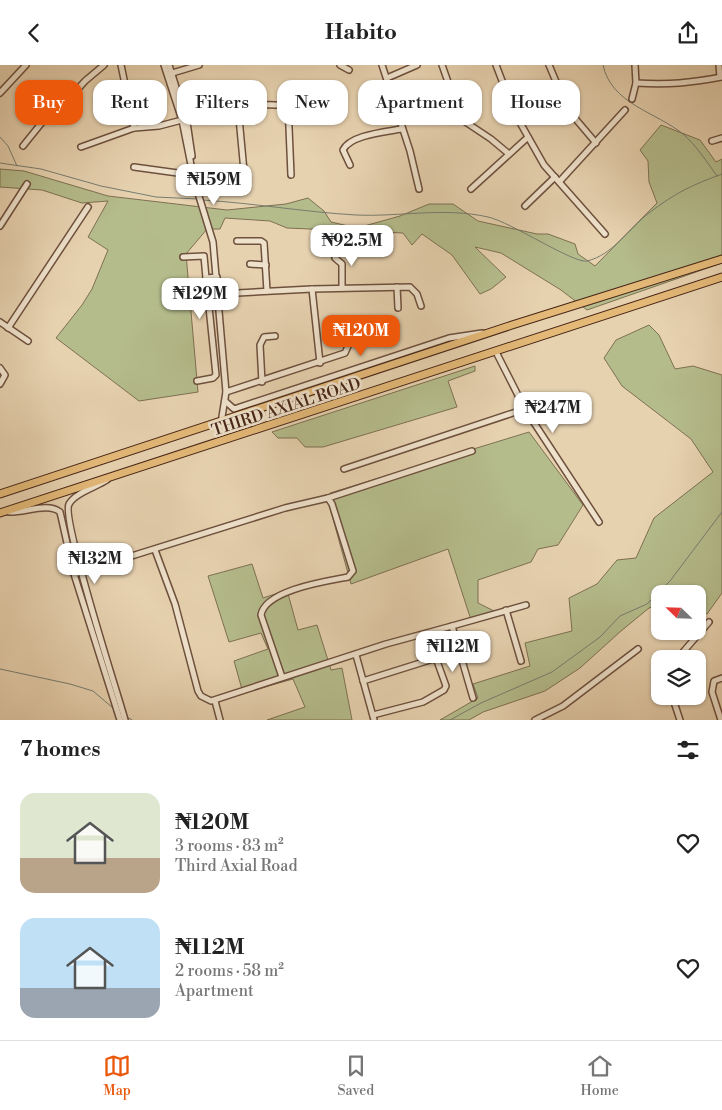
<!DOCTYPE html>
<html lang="en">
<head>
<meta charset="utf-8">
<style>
  body { margin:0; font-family:"Libre Bodoni",serif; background:#f2f2f2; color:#222; height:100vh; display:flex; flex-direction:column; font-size:19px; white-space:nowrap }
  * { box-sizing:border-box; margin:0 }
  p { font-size:16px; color:#767676 }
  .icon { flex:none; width:28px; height:28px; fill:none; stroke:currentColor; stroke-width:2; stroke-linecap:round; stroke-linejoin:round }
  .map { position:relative; height:655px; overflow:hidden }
  .details { display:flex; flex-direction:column; background:#fff; flex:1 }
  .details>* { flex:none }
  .top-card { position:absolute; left:15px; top:15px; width:692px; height:45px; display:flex; gap:10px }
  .needle { width:32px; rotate:293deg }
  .controls { position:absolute; left:651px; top:520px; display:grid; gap:10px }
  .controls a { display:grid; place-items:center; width:55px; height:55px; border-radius:10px; background:#fff; box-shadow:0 1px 4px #0004; font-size:25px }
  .price { position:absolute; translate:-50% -42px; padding:0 11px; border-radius:10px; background:#fff; color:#222; font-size:16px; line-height:32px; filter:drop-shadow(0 1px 2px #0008) }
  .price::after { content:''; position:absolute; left:50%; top:30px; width:15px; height:11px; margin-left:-8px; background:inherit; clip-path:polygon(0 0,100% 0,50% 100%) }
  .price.current { background:#ea580c; color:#fff }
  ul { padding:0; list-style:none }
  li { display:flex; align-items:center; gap:15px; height:125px; padding:0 20px }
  li span { display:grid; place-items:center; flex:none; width:140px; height:100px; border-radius:15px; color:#555 }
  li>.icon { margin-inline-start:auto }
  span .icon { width:60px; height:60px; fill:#fffc; stroke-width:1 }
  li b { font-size:21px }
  h2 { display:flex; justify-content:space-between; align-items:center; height:60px; padding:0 20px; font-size:21px }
  .chip { padding:0 18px; border-radius:15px; background:#fff; box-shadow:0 1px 4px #0004; font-size:18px; line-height:45px }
  .chip.current { background:#ea580c; color:#fff }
  header { display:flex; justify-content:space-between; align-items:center; height:65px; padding:0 20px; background:#fff; font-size:22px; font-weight:800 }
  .tabs { display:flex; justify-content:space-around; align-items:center; height:70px; border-top:1px solid #e0e0e0; background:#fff; font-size:14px; color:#767676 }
  .tabs a { display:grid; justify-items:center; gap:2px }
  .tabs .current { color:#ea580c }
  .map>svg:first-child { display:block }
  .green { fill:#b5bc8c; stroke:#7e7052 }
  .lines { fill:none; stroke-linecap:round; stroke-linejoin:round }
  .stream { stroke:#777d70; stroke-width:1 }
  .minor-casing { stroke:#6e503e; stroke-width:8 }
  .highway-casing { stroke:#462518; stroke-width:9 }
  .minor { stroke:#efe2cc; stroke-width:5 }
  .highway { stroke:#e4b978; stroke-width:7 }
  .labels { text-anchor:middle; stroke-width:5; stroke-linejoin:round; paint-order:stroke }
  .street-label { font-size:16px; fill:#462518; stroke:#efe2cc }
</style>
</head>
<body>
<header><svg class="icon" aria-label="back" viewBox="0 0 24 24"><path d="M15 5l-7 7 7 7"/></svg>Habito<svg class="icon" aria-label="share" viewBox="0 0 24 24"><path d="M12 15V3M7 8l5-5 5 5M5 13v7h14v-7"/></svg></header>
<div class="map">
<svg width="722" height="655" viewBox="0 0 722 655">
  <rect width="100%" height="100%" fill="#e7d2b0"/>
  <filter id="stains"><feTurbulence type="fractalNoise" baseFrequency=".004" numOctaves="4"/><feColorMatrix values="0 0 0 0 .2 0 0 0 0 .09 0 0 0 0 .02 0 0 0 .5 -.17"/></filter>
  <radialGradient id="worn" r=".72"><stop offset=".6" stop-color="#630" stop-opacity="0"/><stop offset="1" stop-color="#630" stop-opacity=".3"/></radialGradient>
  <g class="green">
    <polygon points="661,60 700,75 716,97 722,94 722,198 587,245 561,225 501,188 475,182 506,212 491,224 480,229 452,190 422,169 412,180 403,168 287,163 270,156 225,153 220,164 207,164 186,189 198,327 139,336 56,273 82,240 92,224 108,185 88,172 108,136 82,138 42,125 0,122 0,104 24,106 108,131 227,145 286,139 308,133 324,146 331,157 357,163 400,151 429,139 453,139 478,156 537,169 548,169 575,179 578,189 595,201 657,138 649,117 648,96 640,85"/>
    <polygon points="649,260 659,270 675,304 693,301 722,310 722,528 707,549 698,542 698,529 660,529 660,539 649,543 621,566 580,603 545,626 483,647 469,655 440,655 478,633 473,619 530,601 525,578 572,566 569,533 597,519 617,495 636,493 654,453 713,407 691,374 622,321 604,293 616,275"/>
    <polygon points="475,301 475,306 448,316 457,342 323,382 305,382 297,373 278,373 272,367"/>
    <polygon points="529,367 583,440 558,480 538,484 531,497 478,515 478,538 496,547 471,555 448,484 351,519 330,443 330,428"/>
    <polygon points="252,499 263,533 287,525 298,565 317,560 331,605 342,603 352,655 267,655 305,642 293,614 243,628 234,596 268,584 261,568 229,577 208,511"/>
  </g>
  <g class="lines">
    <g class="stream">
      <path d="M603,0c8,39 53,47 80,69 13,11 24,28 34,42"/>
      <polyline points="0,72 8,81 17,101"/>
      <polyline points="0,98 41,104 101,121 156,132 198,134"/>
      <path d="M202,135c51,3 102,12 154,15 44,2 88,-8 132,2 23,5 86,47 99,44 26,-6 42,-33 62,-48 26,-20 43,-28 73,-39"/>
      <polyline points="0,604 70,619 93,626 113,643"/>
      <polyline points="127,652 132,655"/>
      <polyline points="450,655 481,638 552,607 600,572 620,551 647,539 670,516 722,447"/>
    </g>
    <g class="minor-casing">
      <g id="minor">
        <polyline points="121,0 134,63"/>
        <polyline points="164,0 182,55 194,115 213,177 226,327 221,358"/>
        <polyline points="169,0 187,57 192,91"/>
        <polyline points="340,0 349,5"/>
        <polyline points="382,0 410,86 419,124"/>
        <polyline points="442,0 461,54 491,74 509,89"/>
        <polyline points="496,0 514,47 544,100 605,169"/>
        <polyline points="549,0 568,45 596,78"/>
        <polyline points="719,0 720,12"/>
        <polyline points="169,9 199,0"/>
        <polyline points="387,13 417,0"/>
        <path d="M636,18c33,2 54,0 86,-6"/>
        <polyline points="0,28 26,0"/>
        <polyline points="632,34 636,18 635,0"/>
        <polyline points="288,39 291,110"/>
        <polyline points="238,42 245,117"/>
        <path d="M187,57c58,-17 79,-24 139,-9"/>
        <polyline points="712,76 722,73"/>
        <polyline points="23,81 48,50 68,35 85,16 104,0"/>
        <polyline points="81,82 134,63 159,61 182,55"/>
        <path d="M350,100l-7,-15c7,-15 42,-18 58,-21"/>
        <polyline points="134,102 185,109 193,107"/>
        <polyline points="560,116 625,45"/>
        <polyline points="471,124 527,73"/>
        <polyline points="525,141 555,112"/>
        <polyline points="0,161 27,119"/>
        <polyline points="237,176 261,176 264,178 267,226"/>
        <polyline points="183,192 204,191 206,213"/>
        <polyline points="335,193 342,199 342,223"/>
        <polyline points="250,199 266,200"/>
        <polyline points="397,222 398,243"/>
        <polyline points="312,224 320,298"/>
        <polyline points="219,229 312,224 410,222 417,229 421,241"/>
        <polyline points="0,257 28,276"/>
        <polyline points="8,263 88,142"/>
        <polyline points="496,287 525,344 599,457"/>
        <polyline points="0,303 5,310 0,319"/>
        <polyline points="197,316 213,313 216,310 206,213 217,212"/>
        <polyline points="262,317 260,280 264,272 275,271"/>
        <polyline points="226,327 345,288 352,272"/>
        <polyline points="225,336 234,344 449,273 482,268"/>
        <polyline points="344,404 525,344"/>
        <path d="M107,415c-11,7 -32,13 -38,24 -8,15 48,187 56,216"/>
        <polyline points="328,433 472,386"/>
        <path d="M9,447c15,1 39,-10 51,0l14,62 46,146"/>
        <polyline points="155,485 175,539 198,626 201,631 211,636 386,579 452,561"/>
        <path d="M74,509l211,-66 43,-10 4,6 21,67 -5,6c-21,4 -83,13 -87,38l21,62"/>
        <polyline points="506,545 521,596"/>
        <polyline points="356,590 374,655"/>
        <polyline points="677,594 709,557"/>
        <polyline points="363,616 433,594 437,596 446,621 444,625 423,637 373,650"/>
        <polyline points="672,631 680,655"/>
        <polyline points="473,633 452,561 526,540"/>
        <polyline points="215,636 220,655"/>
        <polyline points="535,655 563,641 638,584"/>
        <polyline points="721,655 712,627 714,616 722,613"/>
      </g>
    </g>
    <g class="highway-casing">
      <g id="highway">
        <polyline points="0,429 512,260 722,194"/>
        <polyline points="0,448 722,212"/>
      </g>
    </g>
    <use href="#minor" class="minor"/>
    <use href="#highway" class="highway"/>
  </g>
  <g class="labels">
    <g class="street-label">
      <text transform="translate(286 341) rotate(-18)" y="6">THIRD AXIAL ROAD</text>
    </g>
  </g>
  <rect width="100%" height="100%" filter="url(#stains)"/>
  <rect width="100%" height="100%" fill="url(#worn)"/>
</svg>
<div class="controls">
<a><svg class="needle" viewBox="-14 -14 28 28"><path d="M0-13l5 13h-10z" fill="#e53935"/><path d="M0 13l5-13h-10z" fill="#767676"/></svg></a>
<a><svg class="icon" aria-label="layers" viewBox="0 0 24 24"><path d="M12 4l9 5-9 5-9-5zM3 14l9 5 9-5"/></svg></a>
</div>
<b class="price" style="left:214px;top:141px">₦159M</b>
<b class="price" style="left:352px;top:202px">₦92.5M</b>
<b class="price" style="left:200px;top:255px">₦129M</b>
<b class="price current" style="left:361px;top:292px">₦120M</b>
<b class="price" style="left:553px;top:369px">₦247M</b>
<b class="price" style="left:95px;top:520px">₦132M</b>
<b class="price" style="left:453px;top:608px">₦112M</b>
<div class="top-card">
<a class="chip current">Buy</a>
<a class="chip">Rent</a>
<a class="chip">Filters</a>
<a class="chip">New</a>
<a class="chip">Apartment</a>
<a class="chip">House</a>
</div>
</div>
<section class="details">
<h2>7 homes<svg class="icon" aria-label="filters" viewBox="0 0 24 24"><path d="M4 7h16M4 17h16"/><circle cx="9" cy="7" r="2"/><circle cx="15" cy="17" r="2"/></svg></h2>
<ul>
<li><span style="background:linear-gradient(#dfe7d0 65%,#b9a48a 0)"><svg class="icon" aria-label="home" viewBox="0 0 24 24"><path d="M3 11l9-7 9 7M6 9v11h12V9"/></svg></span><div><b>₦120M</b><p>3 rooms · 83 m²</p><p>Third Axial Road</p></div><svg class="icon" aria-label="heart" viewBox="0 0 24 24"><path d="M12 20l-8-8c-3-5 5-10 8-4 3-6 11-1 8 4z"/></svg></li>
<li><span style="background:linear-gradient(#bfe0f5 70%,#9aa5b1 0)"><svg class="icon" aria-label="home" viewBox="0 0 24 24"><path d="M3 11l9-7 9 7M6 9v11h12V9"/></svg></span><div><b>₦112M</b><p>2 rooms · 58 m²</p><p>Apartment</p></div><svg class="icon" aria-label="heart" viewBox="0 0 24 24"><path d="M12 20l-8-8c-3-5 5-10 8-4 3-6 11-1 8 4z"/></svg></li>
</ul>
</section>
<nav class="tabs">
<a class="current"><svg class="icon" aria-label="map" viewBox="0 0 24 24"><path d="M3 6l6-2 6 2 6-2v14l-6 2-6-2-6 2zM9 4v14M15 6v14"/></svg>Map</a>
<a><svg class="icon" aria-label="saved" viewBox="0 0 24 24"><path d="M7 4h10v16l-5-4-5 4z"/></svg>Saved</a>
<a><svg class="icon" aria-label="home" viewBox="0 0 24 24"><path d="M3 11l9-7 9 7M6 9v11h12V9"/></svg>Home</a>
</nav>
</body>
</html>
